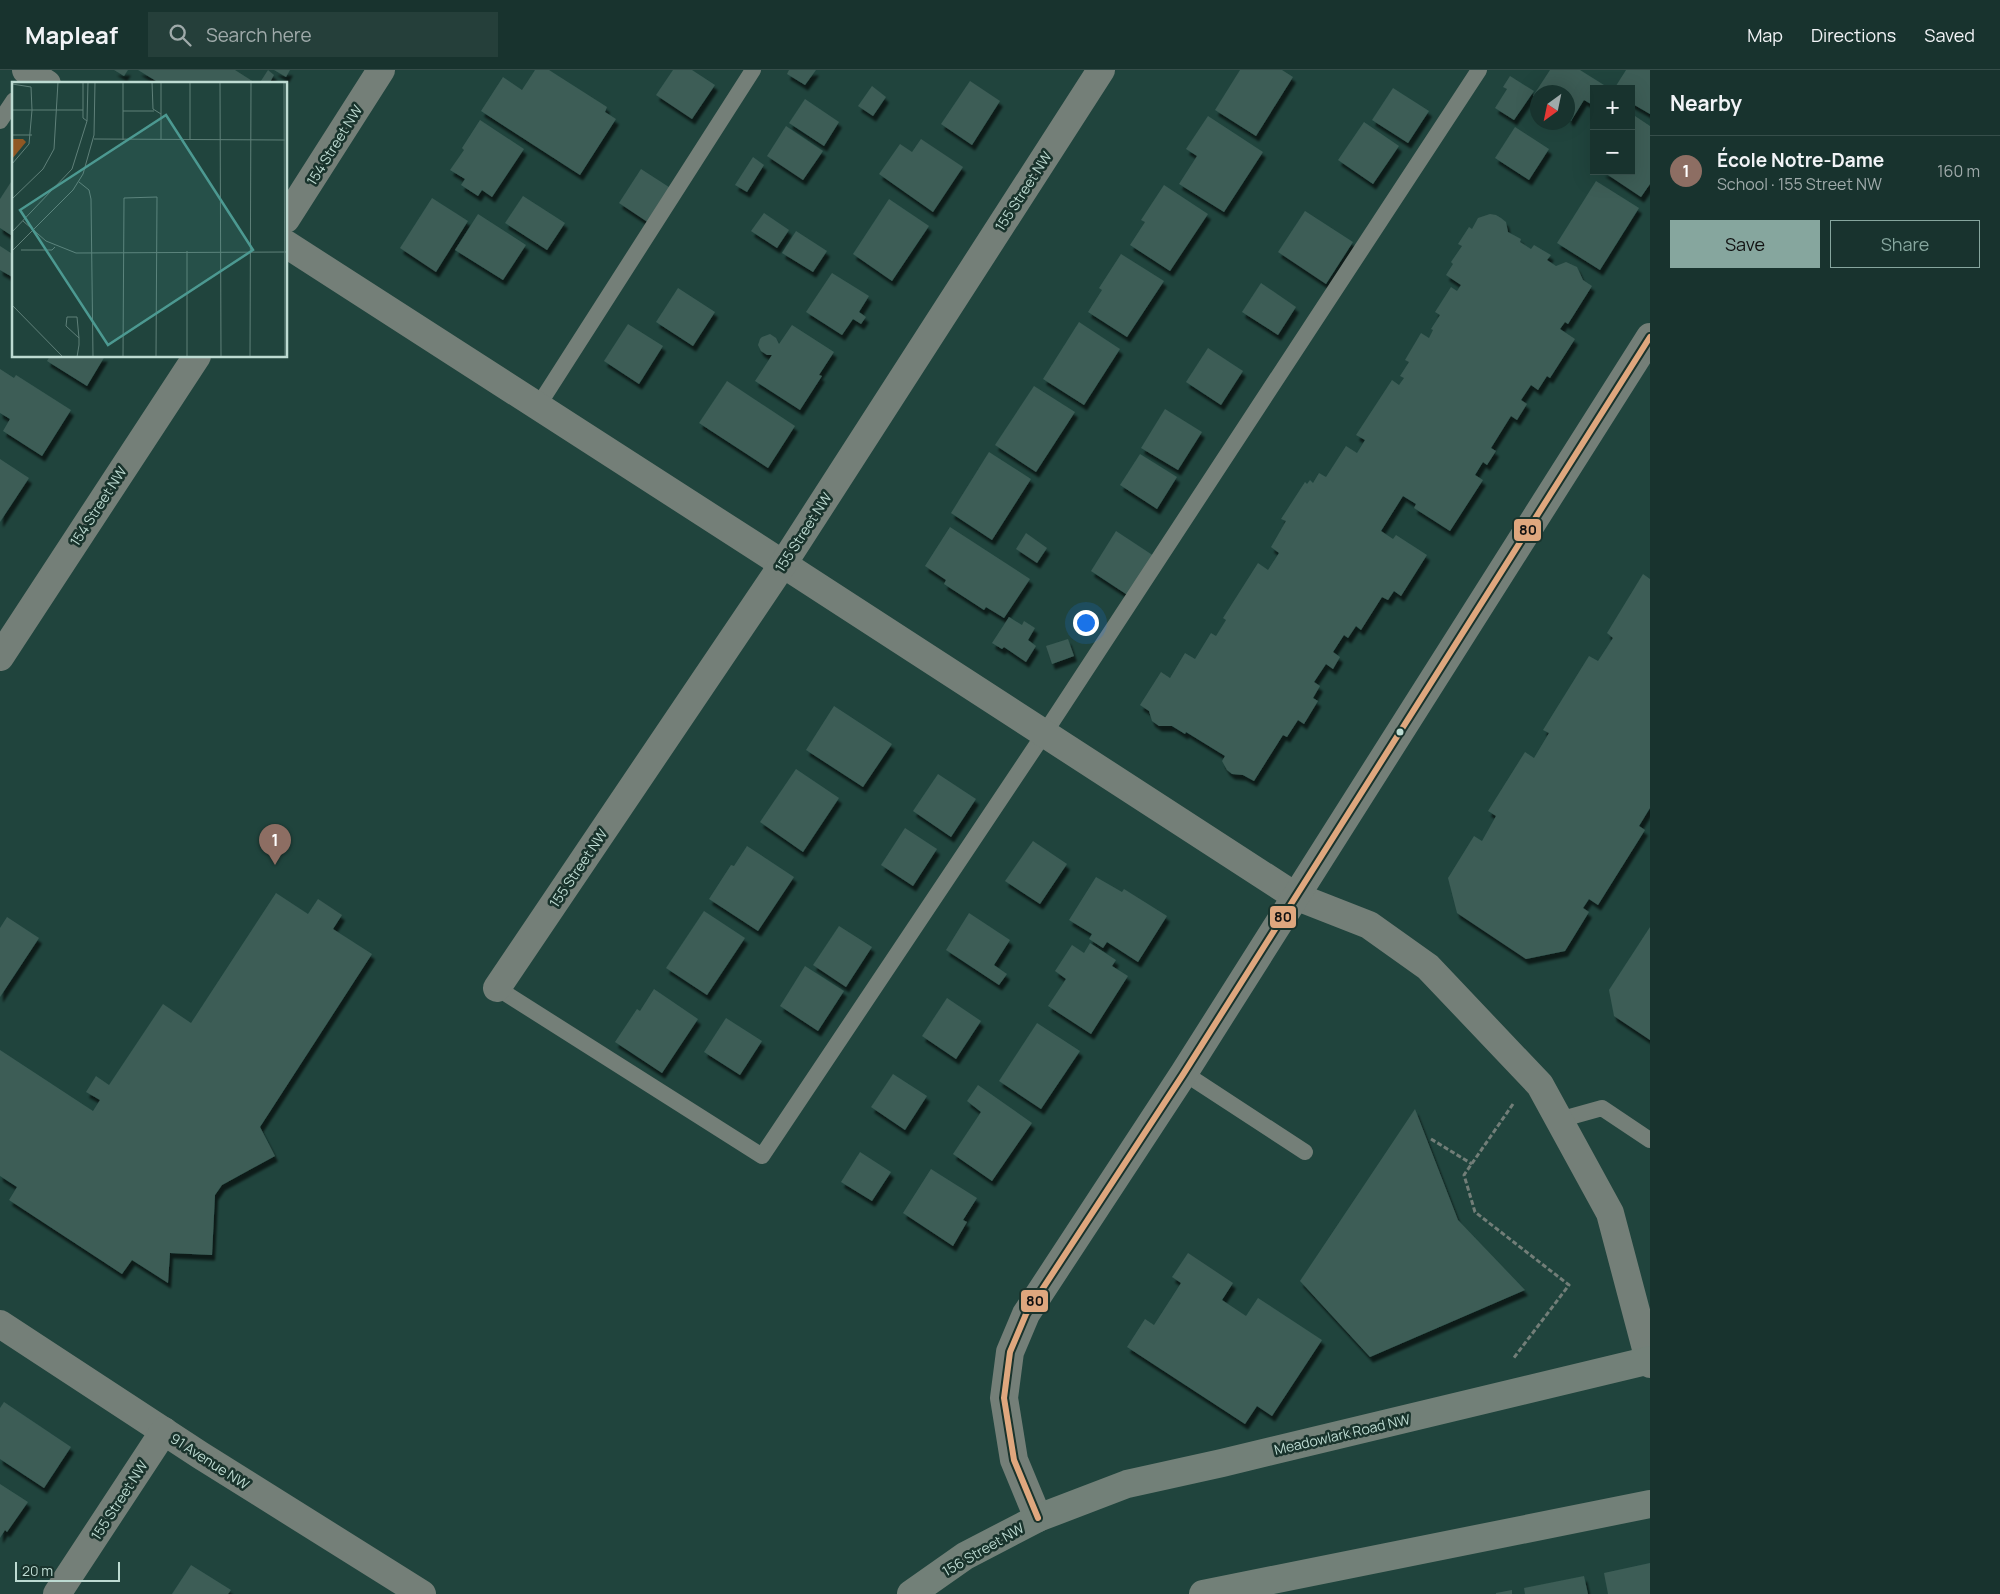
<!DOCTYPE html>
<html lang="en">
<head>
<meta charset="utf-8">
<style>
	body { margin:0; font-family:Manrope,sans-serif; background:#253f3a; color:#f1f3f6 }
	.controls { position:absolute; right:15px; top:15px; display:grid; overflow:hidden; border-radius:0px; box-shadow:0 5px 20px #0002 }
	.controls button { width:45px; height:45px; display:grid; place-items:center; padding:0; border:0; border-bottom:1px solid #364e4a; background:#18332e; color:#f1f3f6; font:25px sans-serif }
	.compass { position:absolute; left:1530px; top:15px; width:45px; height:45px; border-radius:50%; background:#18332e; box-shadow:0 5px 20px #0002; rotate:213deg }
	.scale { position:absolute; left:15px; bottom:12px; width:105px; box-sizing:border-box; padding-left:5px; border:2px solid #bddbd2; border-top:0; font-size:14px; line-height:18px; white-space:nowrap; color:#bddbd2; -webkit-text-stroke:4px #19332c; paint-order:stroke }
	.you { position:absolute; left:1085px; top:552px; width:18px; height:18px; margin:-12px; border:4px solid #fff; border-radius:50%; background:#1a73e8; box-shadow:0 0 0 8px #1a73e833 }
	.badge { display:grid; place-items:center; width:32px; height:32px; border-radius:50%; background:#86a69e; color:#fff; font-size:16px; font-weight:700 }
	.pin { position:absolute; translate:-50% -41px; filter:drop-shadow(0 1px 2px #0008) }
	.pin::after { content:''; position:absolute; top:26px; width:18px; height:15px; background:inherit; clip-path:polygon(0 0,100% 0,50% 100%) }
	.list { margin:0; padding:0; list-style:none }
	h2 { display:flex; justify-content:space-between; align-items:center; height:65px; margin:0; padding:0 20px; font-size:21px }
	h2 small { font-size:16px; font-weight:400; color:#9faaaa }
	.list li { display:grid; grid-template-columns:32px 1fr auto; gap:15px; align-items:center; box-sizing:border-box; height:70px; padding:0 20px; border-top:1px solid #364e4a }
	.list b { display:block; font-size:19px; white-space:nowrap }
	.list p { margin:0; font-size:16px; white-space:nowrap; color:#9faaaa }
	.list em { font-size:16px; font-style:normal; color:#9faaaa }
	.actions { display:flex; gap:10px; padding:15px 20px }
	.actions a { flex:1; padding:11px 0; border:1px solid #86a69e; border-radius:0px; text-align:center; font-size:18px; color:#86a69e }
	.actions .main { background:#86a69e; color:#111 }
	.icon { flex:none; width:28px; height:28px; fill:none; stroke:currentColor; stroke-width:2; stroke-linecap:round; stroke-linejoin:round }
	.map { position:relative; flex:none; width:1650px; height:1524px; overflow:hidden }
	header { display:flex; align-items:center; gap:30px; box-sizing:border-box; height:70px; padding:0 25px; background:#18332e; border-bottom:1px solid #364e4a }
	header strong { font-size:24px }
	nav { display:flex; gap:28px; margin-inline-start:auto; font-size:18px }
	.search { width:350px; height:45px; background:#253f3a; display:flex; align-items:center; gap:12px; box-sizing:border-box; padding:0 18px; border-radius:0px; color:#9faaaa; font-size:19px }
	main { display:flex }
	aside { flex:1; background:#18332e }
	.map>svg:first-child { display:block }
	.building { fill:#3c5d56; filter:url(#shadow) }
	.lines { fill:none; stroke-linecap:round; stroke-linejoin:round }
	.path { stroke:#727e78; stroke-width:3; stroke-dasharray:5 2.5; stroke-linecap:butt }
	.service { stroke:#747f78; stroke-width:16 }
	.minor { stroke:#747f78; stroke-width:28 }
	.tertiary { stroke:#747f78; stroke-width:28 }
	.secondary { stroke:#728078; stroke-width:28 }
	.bus-1-casing { stroke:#19332c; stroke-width:10 }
	.bus-1 { stroke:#dfa77e; stroke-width:6 }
	.bus-dot { fill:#bddbd2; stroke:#19332c; stroke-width:2 }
	.labels { text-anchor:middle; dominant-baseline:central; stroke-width:5; stroke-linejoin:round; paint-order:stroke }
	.street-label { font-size:14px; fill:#bddbd2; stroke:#19332c }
	.inset-road { fill:none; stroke:#5f8079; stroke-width:1 }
	.view { fill:#4c9991; fill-opacity:0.15; stroke:#4c9991; stroke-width:2.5 }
	.inset-edge { fill:none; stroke:#bddbd2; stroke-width:2.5 }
	.line-badge { stroke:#19332c; stroke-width:2 }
	.pale-badge-label { font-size:14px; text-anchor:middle; font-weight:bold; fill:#111 }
</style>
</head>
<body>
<header>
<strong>Mapleaf</strong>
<div class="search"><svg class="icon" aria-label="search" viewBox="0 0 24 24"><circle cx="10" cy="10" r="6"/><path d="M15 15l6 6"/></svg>Search here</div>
<nav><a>Map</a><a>Directions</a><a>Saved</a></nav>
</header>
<main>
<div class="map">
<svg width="1650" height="1524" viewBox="0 0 1650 1524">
	<defs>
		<filter id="shadow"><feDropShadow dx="3" dy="5.5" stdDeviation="1" flood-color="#0009"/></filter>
	</defs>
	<rect width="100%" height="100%" fill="#20443d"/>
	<g class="building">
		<path d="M 114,0 L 128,0 L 124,6 Z"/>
		<path d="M 138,0 L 235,0 L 257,14 L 161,14 Z"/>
		<path d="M 268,0 L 274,5 L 269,14 L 259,14 Z"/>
		<path d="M 274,0 L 290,0 L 286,7 Z"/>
		<path d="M 535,0 L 549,0 L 607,37 L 605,42 L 616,49 L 580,105 L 481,41 L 503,7 L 522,20 Z"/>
		<path d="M 673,0 L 692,0 L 715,15 L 692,49 L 656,25 Z"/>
		<path d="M 789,0 L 816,0 L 805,15 L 787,4 Z"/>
		<path d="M 1240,0 L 1282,0 L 1293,7 L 1256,66 L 1215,40 Z"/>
		<path d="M 1550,0 L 1580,0 L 1604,15 L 1601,19 L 1594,19 L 1594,30 L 1591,34 L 1584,30 L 1571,51 L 1568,48 L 1568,22 L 1538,22 L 1538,29 L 1533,26 Z"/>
		<path d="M 1626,0 L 1650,0 L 1650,44 L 1631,33 L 1631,19 L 1614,19 Z"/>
		<path d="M 1510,6 L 1534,21 L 1514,50 L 1495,38 L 1507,19 L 1503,17 Z"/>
		<path d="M 970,11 L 1000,31 L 972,75 L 941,54 Z"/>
		<path d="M 872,16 L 886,27 L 873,46 L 858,36 Z"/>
		<path d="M 1393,18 L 1429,41 L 1408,73 L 1372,50 Z"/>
		<path d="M 805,29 L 839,52 L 824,76 L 789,53 Z"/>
		<path d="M 1632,44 L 1650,56 L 1650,114 L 1641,127 L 1602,101 L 1631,101 Z"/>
		<path d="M 1208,46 L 1263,82 L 1224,142 L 1179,114 L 1197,86 L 1186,79 Z"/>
		<path d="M 480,50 L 524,79 L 492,127 L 482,120 L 478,126 L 461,115 L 465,109 L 450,100 L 464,80 L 462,78 Z"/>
		<path d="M 1364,52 L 1399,76 L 1373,114 L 1338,90 Z"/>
		<path d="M 786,56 L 823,81 L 803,110 L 767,86 Z"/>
		<path d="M 1515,57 L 1549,79 L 1529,110 L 1495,88 Z"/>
		<path d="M 921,69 L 963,97 L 933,142 L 879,104 L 900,74 L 912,82 Z"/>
		<path d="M 753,87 L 764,95 L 747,122 L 735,115 Z"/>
		<path d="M 641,99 L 672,119 L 649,153 L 619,133 Z"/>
		<path d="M 1596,111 L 1639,138 L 1600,200 L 1557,173 Z"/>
		<path d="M 11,112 L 14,114 L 14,167 L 0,158 L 0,129 Z"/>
		<path d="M 1164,115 L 1208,144 L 1170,201 L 1130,175 L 1145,152 L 1141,150 Z"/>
		<path d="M 523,126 L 565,153 L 547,180 L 505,153 Z"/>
		<path d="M 432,128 L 468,151 L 436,202 L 400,178 Z"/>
		<path d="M 889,129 L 929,156 L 892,211 L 853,184 Z"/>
		<path d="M 1305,141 L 1353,172 L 1326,214 L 1278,182 Z"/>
		<path d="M 764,143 L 789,160 L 777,178 L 751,161 Z"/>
		<path d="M 478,144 L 526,175 L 503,210 L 455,180 Z"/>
		<path d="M 1490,144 L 1496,145 L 1501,148 L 1506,152 L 1508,162 L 1521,169 L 1520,172 L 1531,179 L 1534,175 L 1551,185 L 1547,190 L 1556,196 L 1566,192 L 1577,197 L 1583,210 L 1592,216 L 1568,254 L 1565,252 L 1560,259 L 1575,269 L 1550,308 L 1547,306 L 1538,320 L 1531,315 L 1521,330 L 1527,334 L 1517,350 L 1511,346 L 1491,378 L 1496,381 L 1487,395 L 1483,392 L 1475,405 L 1483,410 L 1450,461 L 1414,438 L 1416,434 L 1403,426 L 1381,461 L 1393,469 L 1396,465 L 1427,485 L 1401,526 L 1394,521 L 1388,530 L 1382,527 L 1361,560 L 1356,556 L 1348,568 L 1344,565 L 1333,582 L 1340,587 L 1333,599 L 1326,594 L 1314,612 L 1320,616 L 1313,628 L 1318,631 L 1304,654 L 1298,650 L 1287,667 L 1283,665 L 1254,711 L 1243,705 L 1232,704 L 1227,700 L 1222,691 L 1225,686 L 1186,662 L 1185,664 L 1172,656 L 1159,656 L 1152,651 L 1149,641 L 1140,635 L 1161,602 L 1170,608 L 1185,583 L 1195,589 L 1211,563 L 1216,566 L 1226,550 L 1223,548 L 1258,493 L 1268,500 L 1279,483 L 1271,477 L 1286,451 L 1281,449 L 1305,412 L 1307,414 L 1310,410 L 1313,413 L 1319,403 L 1326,407 L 1346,376 L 1357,383 L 1365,370 L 1356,365 L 1392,310 L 1399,315 L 1404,308 L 1400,306 L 1409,292 L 1405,290 L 1421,263 L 1429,268 L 1433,260 L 1431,259 L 1440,245 L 1435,242 L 1451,217 L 1457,221 L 1461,215 L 1446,205 L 1453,194 L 1451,192 L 1462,176 L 1458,174 L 1469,157 L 1472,159 L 1478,148 Z"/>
		<path d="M 796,161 L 827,181 L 813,202 L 782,183 Z"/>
		<path d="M 0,176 L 14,185 L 14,208 L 0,200 Z"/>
		<path d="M 1121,184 L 1164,211 L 1127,267 L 1088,242 L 1102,220 L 1099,218 Z"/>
		<path d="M 832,203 L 869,226 L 859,242 L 866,247 L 861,254 L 853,249 L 842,265 L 806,242 Z"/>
		<path d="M 1261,213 L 1296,237 L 1278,265 L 1242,242 Z"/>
		<path d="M 678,218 L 715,242 L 693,276 L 656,252 Z"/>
		<path d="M 1079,252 L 1120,279 L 1084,335 L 1043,309 Z"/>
		<path d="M 628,254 L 663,276 L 639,314 L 604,291 Z"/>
		<path d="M 792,255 L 834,282 L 819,305 L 822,306 L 800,340 L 755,311 L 772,285 L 767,285 L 761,281 L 758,275 L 760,269 L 762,267 L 770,264 L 776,268 L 779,274 Z"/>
		<path d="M 1208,278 L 1243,301 L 1221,335 L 1186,312 Z"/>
		<path d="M 50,286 L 105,286 L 87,316 L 47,291 Z"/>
		<path d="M 0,299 L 14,308 L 16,305 L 71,340 L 42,386 L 3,361 L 10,349 L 0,343 Z"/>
		<path d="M 727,311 L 795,356 L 768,398 L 699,353 Z"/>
		<path d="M 1034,316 L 1075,342 L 1036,402 L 995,375 Z"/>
		<path d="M 1165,339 L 1202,362 L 1178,400 L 1141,378 Z"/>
		<path d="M 989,382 L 1031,409 L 992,470 L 951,443 Z"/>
		<path d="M 1140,384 L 1177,407 L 1157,439 L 1120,415 Z"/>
		<path d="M 0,389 L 29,408 L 0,452 Z"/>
		<path d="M 950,457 L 1030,509 L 1004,548 L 986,537 L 984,540 L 944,514 L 946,510 L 925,496 Z"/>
		<path d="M 1116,461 L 1157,488 L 1132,528 L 1091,501 Z"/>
		<path d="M 1026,463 L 1047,478 L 1037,493 L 1016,479 Z"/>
		<path d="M 1643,504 L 1650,509 L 1650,738 L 1639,756 L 1645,760 L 1598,835 L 1589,829 L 1583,838 L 1589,842 L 1565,881 L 1526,889 L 1457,843 L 1448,808 L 1474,766 L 1482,771 L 1496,746 L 1488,741 L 1525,682 L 1534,688 L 1549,663 L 1543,660 L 1589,586 L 1598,591 L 1613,568 L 1607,563 Z"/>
		<path d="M 1009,547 L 1022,555 L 1024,551 L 1035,558 L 1028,570 L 1036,576 L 1026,592 L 1004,577 L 1002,579 L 992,573 Z"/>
		<path d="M 1068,569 L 1074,586 L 1052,594 L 1046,576 Z"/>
		<path d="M 834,636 L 892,674 L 863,717 L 806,680 Z"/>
		<path d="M 796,699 L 839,728 L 803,782 L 760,752 Z"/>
		<path d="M 938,704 L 976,729 L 951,767 L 913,741 Z"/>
		<path d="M 905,758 L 937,779 L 913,816 L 881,795 Z"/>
		<path d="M 1033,771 L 1067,794 L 1040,834 L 1005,811 Z"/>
		<path d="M 747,776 L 794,807 L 758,861 L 709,829 L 731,795 L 734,796 Z"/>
		<path d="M 1096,807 L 1122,822 L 1124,819 L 1167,846 L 1138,892 L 1107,872 L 1103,878 L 1089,869 L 1092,864 L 1069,850 Z"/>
		<path d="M 276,823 L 308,844 L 318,829 L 342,845 L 333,859 L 372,884 L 260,1057 L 275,1086 L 222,1115 L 215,1125 L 212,1185 L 170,1183 L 168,1213 L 132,1190 L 122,1204 L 9,1130 L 17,1117 L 0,1106 L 0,980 L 93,1041 L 100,1030 L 86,1022 L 96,1006 L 109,1015 L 163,934 L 191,953 Z"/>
		<path d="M 704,841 L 745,868 L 707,925 L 666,898 Z"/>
		<path d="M 969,843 L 1010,870 L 994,895 L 1007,904 L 999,915 L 946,880 Z"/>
		<path d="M 7,847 L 39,868 L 0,927 L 0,858 Z"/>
		<path d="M 839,856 L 872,877 L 846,917 L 813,895 Z"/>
		<path d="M 1650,857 L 1650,970 L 1614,946 L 1609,920 Z"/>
		<path d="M 1090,873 L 1116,890 L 1112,896 L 1128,906 L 1091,964 L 1048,936 L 1066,909 L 1055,901 L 1072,875 L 1084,883 Z"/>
		<path d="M 805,896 L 844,921 L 818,961 L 780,936 Z"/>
		<path d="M 654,919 L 698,949 L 662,1003 L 615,972 L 637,939 L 640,941 Z"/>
		<path d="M 947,928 L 981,951 L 956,989 L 922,966 Z"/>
		<path d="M 726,948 L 762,971 L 740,1005 L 704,982 Z"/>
		<path d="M 1037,953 L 1080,981 L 1041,1039 L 999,1011 Z"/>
		<path d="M 893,1004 L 927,1026 L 905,1060 L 871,1037 Z"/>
		<path d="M 978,1015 L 1032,1053 L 992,1111 L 953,1084 L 981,1042 L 967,1031 Z"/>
		<path d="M 1415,1039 L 1458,1150 L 1525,1220 L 1370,1287 L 1300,1211 Z"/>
		<path d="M 860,1082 L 891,1102 L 872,1131 L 841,1112 Z"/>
		<path d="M 931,1099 L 977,1128 L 963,1150 L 967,1152 L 953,1176 L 903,1143 Z"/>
		<path d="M 1188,1183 L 1233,1213 L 1222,1230 L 1246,1246 L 1258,1228 L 1322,1270 L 1272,1346 L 1257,1336 L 1245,1354 L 1127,1277 L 1145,1249 L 1154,1255 L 1181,1213 L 1172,1207 Z"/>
		<path d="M 4,1332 L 71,1377 L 44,1418 L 0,1389 L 0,1338 Z"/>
		<path d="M 0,1414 L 28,1432 L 7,1462 L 5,1460 L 0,1468 Z"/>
		<path d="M 1650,1493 L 1650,1524 L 1608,1524 L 1604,1503 Z"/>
		<path d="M 191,1495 L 231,1520 L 228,1524 L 172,1524 Z"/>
		<path d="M 1584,1506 L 1588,1524 L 1525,1524 L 1524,1518 Z"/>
		<path d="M 1512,1520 L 1512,1524 L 1496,1524 L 1496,1523 Z"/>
	</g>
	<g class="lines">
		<g class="path">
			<path d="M 1513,1034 L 1464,1105 L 1475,1142 L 1569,1215 L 1513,1289"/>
			<path d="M 1431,1069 L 1472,1094"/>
		</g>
		<g class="service">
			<path d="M 0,51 L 14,30"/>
			<path d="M 538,336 L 753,0"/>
			<path d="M 497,918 L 762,1086 L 1044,664 L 1479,0"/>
			<path d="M 1184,1003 L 1305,1082"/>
			<path d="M 1559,1050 L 1602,1038 L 1650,1070"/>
		</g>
		<g class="minor">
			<path d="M 26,0 L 47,14"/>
			<path d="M 286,149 L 381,0"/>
			<path d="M 286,174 L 783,494 L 1295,826 L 1369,855 L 1428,897 L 1540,1015 L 1610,1143 L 1650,1294"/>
			<path d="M 0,587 L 197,286"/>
			<path d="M 497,918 L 783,494 L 1101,0"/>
			<path d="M 0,1254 L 200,1385 L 422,1524"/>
			<path d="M 57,1524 L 164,1361"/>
		</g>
		<path class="tertiary" d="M 1038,1448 L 1014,1390 L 1004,1328 L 1010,1282 L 1026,1244 L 1184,1003 L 1650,267"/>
		<g class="secondary">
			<path d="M 911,1524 L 965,1486 L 1038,1448 L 1127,1414 L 1222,1393 L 1650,1290"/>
			<path d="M 1203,1524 L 1650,1434"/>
		</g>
		<defs>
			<path id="bus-1" d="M 1038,1448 L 1014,1390 L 1004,1328 L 1010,1282 L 1026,1244 L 1184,1003 L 1650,267"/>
		</defs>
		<use href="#bus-1" class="bus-1-casing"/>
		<use href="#bus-1" class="bus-1"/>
	</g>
	<circle class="bus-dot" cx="1400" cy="662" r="4.5"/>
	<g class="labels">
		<g class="street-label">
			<text transform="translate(334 75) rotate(-58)">154 Street NW</text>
			<text transform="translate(1023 121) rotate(-57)">155 Street NW</text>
			<text transform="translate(98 436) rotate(-57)">154 Street NW</text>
			<text transform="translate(803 462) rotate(-57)">155 Street NW</text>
			<text transform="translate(578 798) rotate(-56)">155 Street NW</text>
			<text transform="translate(1342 1364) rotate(-13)">Meadowlark Road NW</text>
			<text transform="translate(210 1391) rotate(33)">91 Avenue NW</text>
			<text transform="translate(119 1430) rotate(-57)">155 Street NW</text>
			<text transform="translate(983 1479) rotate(-30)">156 Street NW</text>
		</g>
	</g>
	<g transform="translate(12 12)">
		<rect width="275" height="275" fill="#20443d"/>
		<path d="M 0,57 L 11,57 L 14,60 L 0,77 Z" fill="#905824"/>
		<path class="inset-road" d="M 71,0 L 71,36 L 75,39M 111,0 L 111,58M 140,0 L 141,27 L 149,32M 178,0 L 178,57M 208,0 L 209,275M 272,0 L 273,275M 0,2 L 19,5 L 20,28 L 17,62 L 0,82M 0,28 L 71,28M 111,29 L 142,29M 0,53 L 20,53M 82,57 L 273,58M 149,57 L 149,0M 67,100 L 77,108 L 79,117 L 81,275M 0,117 L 31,87 L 42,67 L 46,0M 11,139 L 34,159 L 64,171 L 274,170M 0,150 L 60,87 L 75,39 L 76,0M 9,168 L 40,168 L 43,165M 0,169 L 61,108 L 71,92 L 82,53 L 83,0M 175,169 L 175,275M 0,223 L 51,275M 65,275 L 67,263 L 67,256 L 65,235 L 55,235 L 54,244 L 67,256M 111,275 L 112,116 L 145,115 L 144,275M 238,275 L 239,0"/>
		<path class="view" d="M 154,33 L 241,168 L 96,263 L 8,128 Z"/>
		<rect width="275" height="275" class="inset-edge"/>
	</g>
	<g class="line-badge">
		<rect x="1513" y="448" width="29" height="24" rx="5" fill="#dfa77e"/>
		<rect x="1269" y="835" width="28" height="24" rx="5" fill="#dfa77e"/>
		<rect x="1020" y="1219" width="29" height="24" rx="5" fill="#dfa77e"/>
	</g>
	<g class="pale-badge-label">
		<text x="1528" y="465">80</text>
		<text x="1283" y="852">80</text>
		<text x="1035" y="1236">80</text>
	</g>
</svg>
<div class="controls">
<button>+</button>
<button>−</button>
</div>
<svg class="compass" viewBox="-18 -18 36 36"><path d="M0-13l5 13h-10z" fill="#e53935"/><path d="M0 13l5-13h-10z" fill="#9faaaa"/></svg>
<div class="scale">20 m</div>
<div class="you"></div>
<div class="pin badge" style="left:275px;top:795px;background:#8d6e63">1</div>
</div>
<aside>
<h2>Nearby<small></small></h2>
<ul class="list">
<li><span class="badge" style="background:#8d6e63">1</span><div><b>École Notre-Dame</b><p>School · 155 Street NW</p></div><em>160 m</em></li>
</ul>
<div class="actions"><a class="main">Save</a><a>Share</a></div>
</aside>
</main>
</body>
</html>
